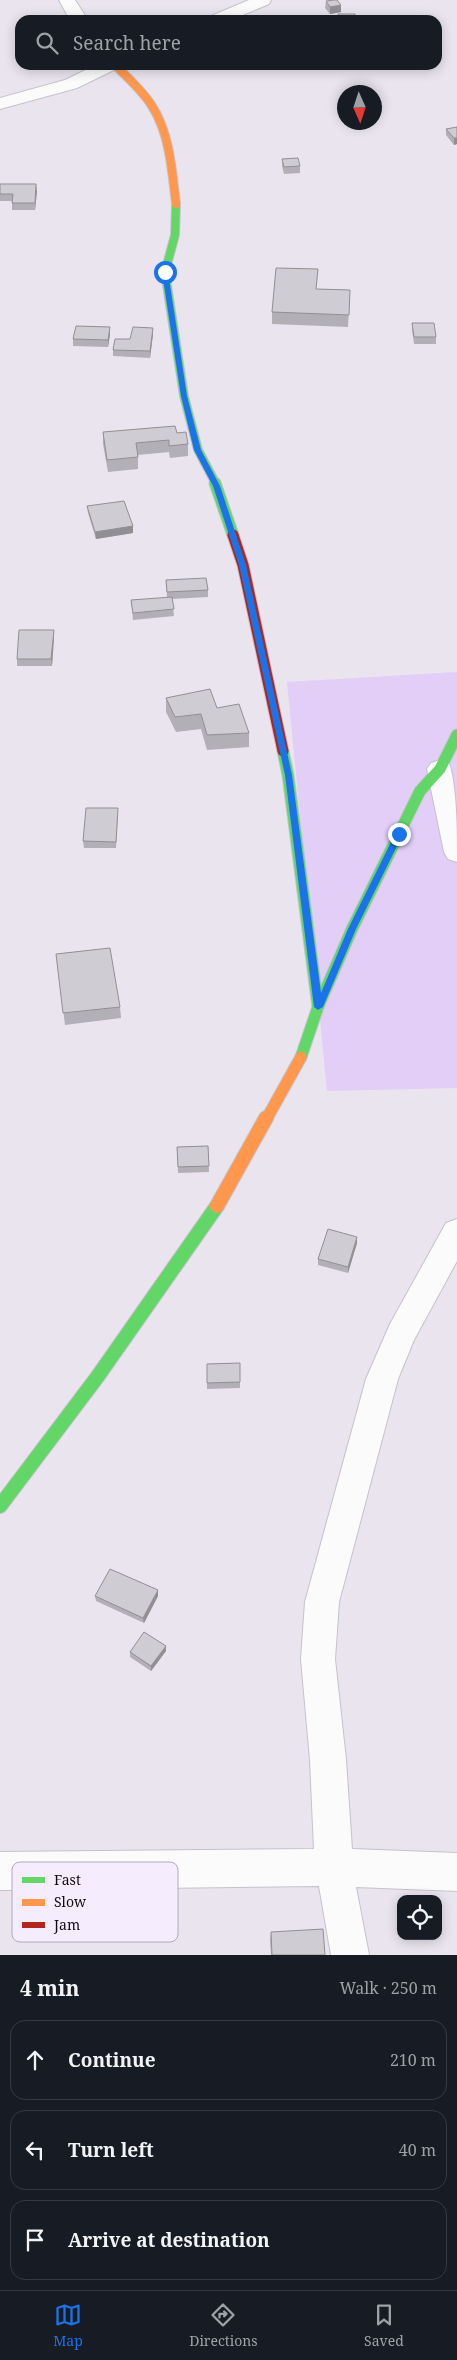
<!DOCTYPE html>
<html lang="en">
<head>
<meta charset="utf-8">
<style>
	body { margin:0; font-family:"Noto Serif",serif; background:#20242c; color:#f1f3f6 }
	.controls { position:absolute; right:15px; bottom:15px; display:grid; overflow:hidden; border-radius:10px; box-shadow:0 2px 12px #0003 }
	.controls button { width:45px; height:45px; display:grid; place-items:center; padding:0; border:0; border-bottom:1px solid #363941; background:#171b24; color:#f1f3f6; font:25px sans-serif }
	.compass { position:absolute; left:337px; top:85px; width:45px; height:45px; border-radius:50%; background:#171b24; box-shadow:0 2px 12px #0003; rotate:177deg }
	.stop { position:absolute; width:15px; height:15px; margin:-11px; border:4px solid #1a73e8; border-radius:50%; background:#fff }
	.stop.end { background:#1a73e8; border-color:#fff; box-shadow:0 1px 5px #0008 }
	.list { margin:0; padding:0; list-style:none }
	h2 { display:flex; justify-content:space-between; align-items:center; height:65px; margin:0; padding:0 20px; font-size:21px }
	h2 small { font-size:16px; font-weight:400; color:#9ea1a6 }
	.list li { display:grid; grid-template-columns:32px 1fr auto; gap:15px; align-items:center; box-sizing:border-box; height:80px; margin:0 10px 10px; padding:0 10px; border:1px solid #363941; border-radius:15px }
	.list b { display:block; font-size:19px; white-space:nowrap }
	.list em { font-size:16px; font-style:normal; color:#9ea1a6 }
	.icon { flex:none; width:28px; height:28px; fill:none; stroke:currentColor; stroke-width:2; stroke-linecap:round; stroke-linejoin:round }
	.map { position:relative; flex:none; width:457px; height:1955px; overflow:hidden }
	.search { position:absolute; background:#171b24; box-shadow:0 2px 12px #0003; left:15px; right:15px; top:15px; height:55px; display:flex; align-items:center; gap:12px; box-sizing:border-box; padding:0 18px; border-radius:15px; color:#9ea1a6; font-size:19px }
	.sheet { height:335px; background:#171b24 }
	nav { display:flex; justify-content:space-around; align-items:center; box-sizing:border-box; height:70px; border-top:1px solid #363941; background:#171b24; font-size:14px; color:#9ea1a6 }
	nav a { display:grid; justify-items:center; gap:2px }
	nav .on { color:#1a73e8 }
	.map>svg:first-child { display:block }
	.green { fill:#e2cef7 }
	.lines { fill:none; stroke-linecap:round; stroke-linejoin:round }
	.street-casing { stroke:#c6c2ca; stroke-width:2 }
	.fast-far2-casing { stroke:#c6c2ca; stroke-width:10 }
	.fast-far1-casing { stroke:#c6c2ca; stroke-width:13 }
	.fast-casing { stroke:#c6c2ca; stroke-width:16 }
	.slow-far2-casing { stroke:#c6c2ca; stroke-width:10 }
	.slow-far1-casing { stroke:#c6c2ca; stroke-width:13 }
	.slow-casing { stroke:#c6c2ca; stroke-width:16 }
	.jam-casing { stroke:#c6c2ca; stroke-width:13 }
	.street { fill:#fcfbfc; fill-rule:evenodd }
	.fast-far2 { stroke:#63d668; stroke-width:8 }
	.fast-far1 { stroke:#63d668; stroke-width:11 }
	.fast { stroke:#63d668; stroke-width:14 }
	.slow-far2 { stroke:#ff974d; stroke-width:8 }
	.slow-far1 { stroke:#ff974d; stroke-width:11 }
	.slow { stroke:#ff974d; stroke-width:14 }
	.jam { stroke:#b3261e; stroke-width:11 }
	.wall { fill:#b3afb6 }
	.shaded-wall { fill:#928f94 }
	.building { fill:#d0ccd4; stroke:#928f94 }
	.route { fill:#1a73e8 }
	.key { fill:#f5edfd; stroke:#b0aab6; stroke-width:1 }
	.key-label { font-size:14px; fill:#0f0c12 }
</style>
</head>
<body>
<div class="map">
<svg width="457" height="1955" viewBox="0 0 457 1955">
	<rect width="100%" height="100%" fill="#e9e4ee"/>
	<path class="green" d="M 457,672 L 457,1088 L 327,1091 L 287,682 Z"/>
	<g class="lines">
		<defs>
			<g id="street">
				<path d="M 59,0 L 75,0 L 88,20 L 70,20 Z"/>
				<path d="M 249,0 L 271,0 L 269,4 L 231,20 L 208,20 L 211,16 Z"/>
				<path d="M 96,65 L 119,65 L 116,69 L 77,88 L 0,109 L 0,98 L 65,80 Z"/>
				<path d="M 440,760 L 449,763 C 457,787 457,833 457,862 L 448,859 L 444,852 L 427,769 L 431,763 Z"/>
				<path d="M 457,1219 L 457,1261 L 414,1340 L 398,1379 L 339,1602 L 335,1659 L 346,1760 L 352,1849 L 457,1853 L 457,1891 L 356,1887 L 369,1955 L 331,1955 L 319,1886 L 0,1890 L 0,1852 L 314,1849 L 310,1760 L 301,1659 L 305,1602 L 366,1379 L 390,1324 L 446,1223 Z"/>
			</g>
			<path id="fast-far2" d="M 176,204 L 175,235 L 165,272 L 184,396 L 198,450 L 216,484"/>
			<g id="fast-far1">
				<path d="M 215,483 L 233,535"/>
				<path d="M 283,751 L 288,775 L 318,1007"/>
				<path d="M 301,1057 L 318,1007 L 352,929 L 420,791 L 440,769 L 457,735"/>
			</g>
			<path id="fast" d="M 0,1506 L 98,1376 L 217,1206"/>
			<path id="slow-far2" d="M 115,65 C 128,78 142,90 152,106 C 170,134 172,171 176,204"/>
			<path id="slow-far1" d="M 266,1120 L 301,1057"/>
			<path id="slow" d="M 217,1206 L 266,1118"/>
			<path id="jam" d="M 233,535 L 243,565 L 283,751"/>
		</defs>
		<use href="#street" class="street-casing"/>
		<use href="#fast-far2" class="fast-far2-casing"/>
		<use href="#fast-far1" class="fast-far1-casing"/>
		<use href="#fast" class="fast-casing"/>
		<use href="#slow-far2" class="slow-far2-casing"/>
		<use href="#slow-far1" class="slow-far1-casing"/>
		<use href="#slow" class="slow-casing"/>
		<use href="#jam" class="jam-casing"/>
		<use href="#street" class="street"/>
		<use href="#fast-far2" class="fast-far2"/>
		<use href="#fast-far1" class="fast-far1"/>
		<use href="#fast" class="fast"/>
		<use href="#slow-far2" class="slow-far2"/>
		<use href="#slow-far1" class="slow-far1"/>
		<use href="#slow" class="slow"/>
		<use href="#jam" class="jam"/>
	</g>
	<g class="wall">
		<path d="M 326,1 L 341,5 L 341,12 L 330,14 L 325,8 Z"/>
		<path d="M 348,65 L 373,65 L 373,67 L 349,67 Z"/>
		<path d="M 457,127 L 457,144 L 454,145 L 446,135 L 446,129 Z"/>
		<path d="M 282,159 L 300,166 L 300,173 L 284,174 L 282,166 Z"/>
		<path d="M 0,184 L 37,191 L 35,210 L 12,210 L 12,201 L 0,201 Z"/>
		<path d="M 316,289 L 350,290 L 348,327 L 272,324 L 272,312 Z"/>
		<path d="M 412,323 L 436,337 L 436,344 L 414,344 L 412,330 Z"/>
		<path d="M 110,327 L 110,334 L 108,347 L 73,346 L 73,339 Z"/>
		<path d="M 153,334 L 150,358 L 113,356 L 113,350 L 130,339 Z"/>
		<path d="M 103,432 L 177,433 L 188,444 L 188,456 L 170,458 L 169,452 L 138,455 L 138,469 L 108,472 L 103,444 Z"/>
		<path d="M 87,506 L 133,526 L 133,533 L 96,539 L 88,513 Z"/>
		<path d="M 166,580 L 208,590 L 208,597 L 172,599 L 174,616 L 133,620 L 131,600 L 167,598 Z"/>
		<path d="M 54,630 L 54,637 L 52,666 L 17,666 L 17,659 Z"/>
		<path d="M 166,698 L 217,708 L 249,733 L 249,747 L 207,750 L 201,729 L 176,732 L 166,712 Z"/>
		<path d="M 118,815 L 116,848 L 84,848 L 83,841 Z"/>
		<path d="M 56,954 L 120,1007 L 121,1018 L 65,1025 Z"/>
		<path d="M 208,1146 L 209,1172 L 178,1173 L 177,1147 Z"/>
		<path d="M 357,1243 L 348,1273 L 318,1265 L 318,1259 Z"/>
		<path d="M 240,1363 L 240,1388 L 207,1389 L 207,1364 Z"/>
		<path d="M 95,1596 L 158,1596 L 144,1623 L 96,1601 Z"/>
		<path d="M 166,1646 L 166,1651 L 151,1671 L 130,1657 L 130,1652 Z"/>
		<path d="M 271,1932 L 325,1955 L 271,1955 L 270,1940 Z"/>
	</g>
	<g class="shaded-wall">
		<path d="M 341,5 L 341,12 L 330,14 L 330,7 Z"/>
		<path d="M 454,138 L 457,138 L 457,144 L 454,145 Z"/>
		<path d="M 36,184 L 37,191 L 35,210 L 35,203 Z"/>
		<path d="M 110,327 L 110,334 L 108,347 L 108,340 Z"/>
		<path d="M 153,328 L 153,334 L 150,358 L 150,351 Z"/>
		<path d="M 133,526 L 133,533 L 96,539 L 95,532 Z"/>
		<path d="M 54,630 L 54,637 L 52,666 L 51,659 Z"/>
		<path d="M 357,1237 L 357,1243 L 348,1273 L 348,1267 Z"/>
		<path d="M 158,1590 L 158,1596 L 144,1623 L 143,1618 Z"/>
		<path d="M 166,1646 L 166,1651 L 151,1671 L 151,1666 Z"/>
	</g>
	<g class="building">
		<path d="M 334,0 L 337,0 L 341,5 L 330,7 L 326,1 Z"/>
		<path d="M 338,14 L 355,14 L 356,20 L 339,20 Z"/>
		<path d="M 457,127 L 457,138 L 454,138 L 446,129 Z"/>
		<path d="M 298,158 L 300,166 L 284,167 L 282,159 Z"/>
		<path d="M 0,184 L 36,184 L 35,203 L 12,203 L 13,194 L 0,194 Z"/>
		<path d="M 276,268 L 318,269 L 316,289 L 350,290 L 349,315 L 272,312 Z"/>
		<path d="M 412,323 L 434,323 L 436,337 L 414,337 Z"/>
		<path d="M 76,326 L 110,327 L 108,340 L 73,339 Z"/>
		<path d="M 133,327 L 153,328 L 150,351 L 113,350 L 115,339 L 130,339 Z"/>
		<path d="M 175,426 L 177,433 L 186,432 L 188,444 L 169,446 L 169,440 L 136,443 L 138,457 L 107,460 L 103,432 Z"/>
		<path d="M 124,501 L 133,526 L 95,532 L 87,506 Z"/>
		<path d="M 206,578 L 208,590 L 167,592 L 166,580 Z"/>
		<path d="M 172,597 L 174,609 L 133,613 L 131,600 Z"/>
		<path d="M 19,630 L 54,630 L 51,659 L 17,659 Z"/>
		<path d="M 210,689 L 217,708 L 239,704 L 249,733 L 207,735 L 201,714 L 175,717 L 166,698 Z"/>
		<path d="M 86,808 L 118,808 L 116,842 L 83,841 Z"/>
		<path d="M 110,948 L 120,1007 L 63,1013 L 56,954 Z"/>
		<path d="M 208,1146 L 209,1166 L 178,1167 L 177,1147 Z"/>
		<path d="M 328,1229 L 357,1237 L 348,1267 L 318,1259 Z"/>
		<path d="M 240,1363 L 240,1382 L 207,1383 L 207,1364 Z"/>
		<path d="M 110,1569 L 158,1590 L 143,1618 L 95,1596 Z"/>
		<path d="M 144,1632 L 166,1646 L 151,1666 L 130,1652 Z"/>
		<path d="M 323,1929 L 325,1955 L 272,1955 L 271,1932 Z"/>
	</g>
	<path class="route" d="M 165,271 L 168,272 L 187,396 L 201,450 L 220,486 L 246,565 L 292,775 L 321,993 L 348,929 L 395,834 L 399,831 L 403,834 L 356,929 L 323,1007 L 318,1010 L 314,1007 L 285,775 L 239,565 L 213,486 L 194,450 L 181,396 L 162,272 Z"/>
	<rect x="12" y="1862" width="166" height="80" rx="8" class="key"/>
	<rect x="22" y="1877" width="23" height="6" fill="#63d668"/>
	<rect x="22" y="1899" width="23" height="7" fill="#ff974d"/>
	<rect x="22" y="1922" width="23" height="6" fill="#b3261e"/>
	<g class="key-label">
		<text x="54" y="1885">Fast</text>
		<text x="54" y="1907">Slow</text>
		<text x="54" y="1930">Jam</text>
	</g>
</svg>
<div class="controls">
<button><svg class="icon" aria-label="locate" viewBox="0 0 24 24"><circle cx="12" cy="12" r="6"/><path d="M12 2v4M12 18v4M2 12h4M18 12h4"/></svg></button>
</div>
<svg class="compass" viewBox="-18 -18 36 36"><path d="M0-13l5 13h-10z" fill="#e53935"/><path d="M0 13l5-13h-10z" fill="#9ea1a6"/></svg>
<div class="stop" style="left:165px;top:272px"></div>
<div class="stop end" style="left:399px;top:834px"></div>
<div class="search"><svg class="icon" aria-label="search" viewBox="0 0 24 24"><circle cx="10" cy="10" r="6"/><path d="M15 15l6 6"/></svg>Search here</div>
</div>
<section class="sheet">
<h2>4 min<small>Walk · 250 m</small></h2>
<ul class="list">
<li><svg class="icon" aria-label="ahead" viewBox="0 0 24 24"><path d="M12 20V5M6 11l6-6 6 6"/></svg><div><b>Continue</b></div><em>210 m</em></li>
<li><svg class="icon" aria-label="left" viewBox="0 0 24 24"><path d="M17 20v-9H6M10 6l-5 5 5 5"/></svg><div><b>Turn left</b></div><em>40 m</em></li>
<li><svg class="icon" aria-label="arrive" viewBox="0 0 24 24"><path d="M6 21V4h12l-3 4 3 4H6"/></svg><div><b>Arrive at destination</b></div></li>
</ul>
</section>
<nav>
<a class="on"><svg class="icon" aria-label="map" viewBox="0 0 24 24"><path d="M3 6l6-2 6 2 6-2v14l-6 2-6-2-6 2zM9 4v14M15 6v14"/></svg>Map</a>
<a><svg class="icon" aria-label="directions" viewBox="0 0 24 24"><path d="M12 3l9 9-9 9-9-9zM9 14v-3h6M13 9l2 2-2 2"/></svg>Directions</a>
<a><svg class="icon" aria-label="saved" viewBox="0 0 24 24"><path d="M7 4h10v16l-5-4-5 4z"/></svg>Saved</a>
</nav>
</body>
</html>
